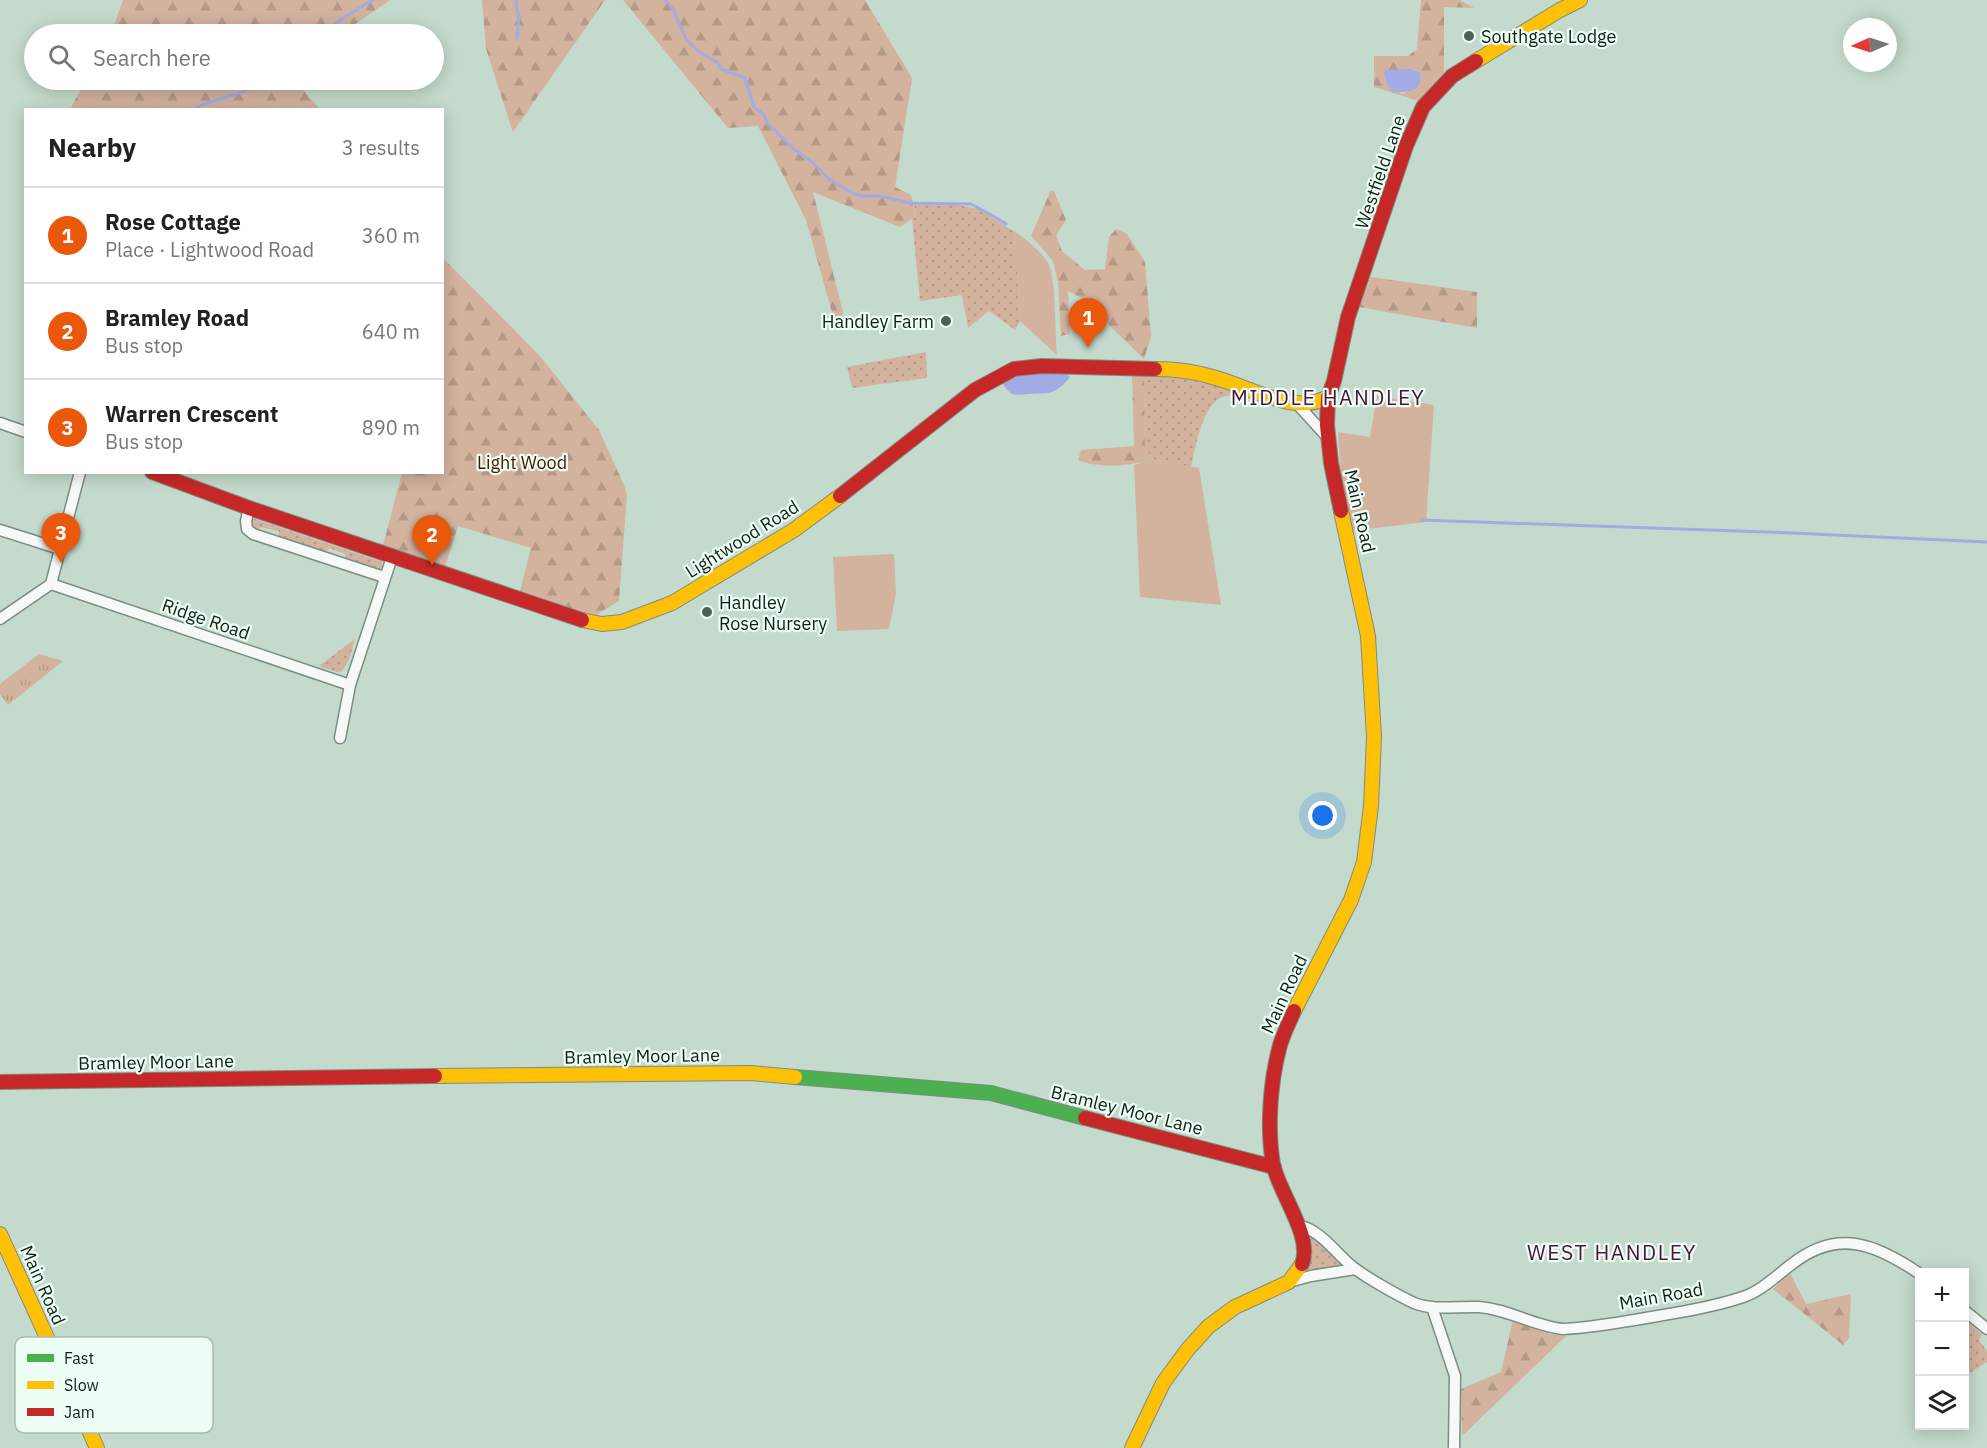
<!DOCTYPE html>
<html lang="en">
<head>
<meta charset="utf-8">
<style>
	body { margin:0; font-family:"IBM Plex Sans",sans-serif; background:#f6f6f6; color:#222 }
	.controls { position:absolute; right:18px; bottom:18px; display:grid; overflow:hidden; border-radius:0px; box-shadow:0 3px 15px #0003 }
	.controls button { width:54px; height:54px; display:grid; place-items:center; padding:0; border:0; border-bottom:2px solid #e0e0e0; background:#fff; color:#222; font:30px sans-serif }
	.compass { position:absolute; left:1843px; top:18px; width:54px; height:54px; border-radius:50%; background:#fff; box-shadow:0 3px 15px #0003; rotate:267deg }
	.you { position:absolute; left:1323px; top:816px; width:21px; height:21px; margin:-15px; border:4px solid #fff; border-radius:50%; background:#1a73e8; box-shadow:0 0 0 9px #1a73e833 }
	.badge { display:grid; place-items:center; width:39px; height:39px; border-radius:50%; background:#ea580c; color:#fff; font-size:20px; font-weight:700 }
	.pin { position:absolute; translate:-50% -50px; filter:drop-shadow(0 2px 3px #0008) }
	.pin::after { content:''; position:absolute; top:32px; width:21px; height:18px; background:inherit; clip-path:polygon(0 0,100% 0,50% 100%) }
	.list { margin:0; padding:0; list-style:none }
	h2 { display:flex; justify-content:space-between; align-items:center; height:78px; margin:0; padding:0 24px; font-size:26px }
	h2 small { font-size:20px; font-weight:400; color:#767676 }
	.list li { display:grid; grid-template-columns:39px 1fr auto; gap:18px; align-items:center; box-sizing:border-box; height:96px; padding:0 24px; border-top:2px solid #e0e0e0 }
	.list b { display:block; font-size:22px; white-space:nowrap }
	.list p { margin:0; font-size:20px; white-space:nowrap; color:#767676 }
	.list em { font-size:20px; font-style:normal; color:#767676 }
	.icon { flex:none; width:33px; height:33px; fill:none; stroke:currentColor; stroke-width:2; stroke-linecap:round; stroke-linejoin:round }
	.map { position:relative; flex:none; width:1987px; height:1448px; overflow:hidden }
	.search { position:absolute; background:#fff; box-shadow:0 3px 15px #0003; left:24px; top:24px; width:420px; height:66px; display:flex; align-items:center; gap:15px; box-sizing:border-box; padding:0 21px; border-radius:33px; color:#767676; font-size:22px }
	.panel { position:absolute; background:#fff; box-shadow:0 3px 15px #0003; left:24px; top:108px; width:420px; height:366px; border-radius:0px }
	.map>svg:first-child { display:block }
	.grass { fill:url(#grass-dots) }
	.forest { fill:url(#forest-firs); fill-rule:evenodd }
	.park { fill:url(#park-tufts) }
	.garden { fill:#d3b29e }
	.water { fill:#a2abe3 }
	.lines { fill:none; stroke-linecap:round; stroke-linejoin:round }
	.stream { stroke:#a2abe3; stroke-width:3 }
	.street-casing { stroke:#7c8d83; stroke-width:13 }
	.fast-casing { stroke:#7c8d83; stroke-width:16 }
	.slow-casing { stroke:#7c8d83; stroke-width:16 }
	.jam-casing { stroke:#7c8d83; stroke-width:16 }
	.street { stroke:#f6f9f8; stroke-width:10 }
	.fast { stroke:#4caf50; stroke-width:14 }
	.slow { stroke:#ffc107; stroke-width:14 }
	.jam { stroke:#c62828; stroke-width:14 }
	.poi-dot { fill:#4e6056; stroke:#edfef4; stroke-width:2 }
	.labels { text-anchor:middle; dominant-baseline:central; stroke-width:4.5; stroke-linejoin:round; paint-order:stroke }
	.poi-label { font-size:18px; fill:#0f1f16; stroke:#edfef4; text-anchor:start }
	.street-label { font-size:18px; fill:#0f1f16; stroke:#edfef4 }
	.park-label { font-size:18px; fill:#4c1300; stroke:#edfef4 }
	.quarter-label { font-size:21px; letter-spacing:1.5px; fill:#4d143d; stroke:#edfef4 }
	.key { fill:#edfef4; stroke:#aabbb1; stroke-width:1.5 }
	.key-label { font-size:16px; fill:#0f1f16 }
</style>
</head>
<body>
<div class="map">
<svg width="1987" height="1448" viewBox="0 0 1987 1448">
	<defs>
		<pattern id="grass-dots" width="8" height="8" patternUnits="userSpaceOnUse" patternTransform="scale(1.5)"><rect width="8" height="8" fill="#d3b29e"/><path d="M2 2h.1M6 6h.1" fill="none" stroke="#b49987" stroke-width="1.8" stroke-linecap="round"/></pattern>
		<pattern id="forest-firs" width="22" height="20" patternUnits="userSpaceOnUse" patternTransform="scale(1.5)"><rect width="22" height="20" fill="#d3b29e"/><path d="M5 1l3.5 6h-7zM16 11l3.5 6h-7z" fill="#b49987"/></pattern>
		<pattern id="park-tufts" width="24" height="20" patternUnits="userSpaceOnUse" patternTransform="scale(1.5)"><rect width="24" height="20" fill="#d3b29e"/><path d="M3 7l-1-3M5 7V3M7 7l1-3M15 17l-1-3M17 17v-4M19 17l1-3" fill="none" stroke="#b49987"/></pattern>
	</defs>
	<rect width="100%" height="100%" fill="#c4dacd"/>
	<g class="grass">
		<path d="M 947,203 L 979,209 L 1015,232 L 1020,321 L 1015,330 L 989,311 L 968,328 L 962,295 L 920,301 L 912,219 L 916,216 L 914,204 Z"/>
		<path d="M 926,352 L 927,378 L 852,388 L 847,367 Z"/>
		<path d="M 1144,376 L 1187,379 L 1234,390 L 1234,395 C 1230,396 1223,396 1220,398 C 1201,409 1196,447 1191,467 L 1153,459 L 1145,448 Z"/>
		<path d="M 249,517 L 382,562 L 382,567 L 379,571 L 346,562 L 345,554 L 329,548 L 324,554 L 279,539 L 279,531 L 261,527 L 256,531 L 250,527 Z"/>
		<path d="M 355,639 L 349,660 L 342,671 L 337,672 L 319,666 Z"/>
		<path d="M 1312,1238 L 1342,1263 L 1341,1267 L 1310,1270 L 1308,1267 L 1310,1240 Z"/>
		<path d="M 1965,1319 L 1982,1335 L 1979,1340 L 1987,1351 L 1987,1362 L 1970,1373 L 1967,1354 L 1965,1354 Z"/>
	</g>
	<g class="forest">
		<path d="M 123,0 L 390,0 L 341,34 L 111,34 Z"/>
		<path d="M 482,0 L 605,0 L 513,132 L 486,49 Z"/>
		<path d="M 623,0 L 865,0 L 912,78 L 895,187 L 911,195 L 916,216 L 900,227 L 813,192 L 843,313 L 837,330 L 806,220 L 758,126 L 728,128 Z"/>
		<path d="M 1421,0 L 1460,0 L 1474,8 L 1444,7 L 1444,72 L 1419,101 L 1374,87 L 1374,56 L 1408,56 L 1417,49 ZM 1411,69 L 1420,72 C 1424,86 1411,92 1400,94 Z"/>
		<path d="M 86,80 L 294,80 L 320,109 L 70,109 Z"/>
		<path d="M 1051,190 L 1054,191 L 1066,220 L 1056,235 L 1062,251 L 1085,270 L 1105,269 L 1109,237 L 1116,229 L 1127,234 L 1145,262 L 1151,337 L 1144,359 L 1081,298 L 1068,291 L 1070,334 L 1061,336 L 1058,282 L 1053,261 L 1031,236 Z"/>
		<path d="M 443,258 L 539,355 L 599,430 L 624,485 L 627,494 L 619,601 L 596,615 L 519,595 L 531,548 L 458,526 L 444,570 L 382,549 L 402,473 L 442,472 Z"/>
		<path d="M 1371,277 L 1477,292 L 1477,328 L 1359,307 Z"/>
		<path d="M 1132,375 L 1144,376 L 1145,447 L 1153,459 C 1132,466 1099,469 1078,460 L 1081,450 L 1134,446 Z"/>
		<path d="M 1790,1273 L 1806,1304 L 1851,1294 L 1849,1338 L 1843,1345 L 1773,1289 Z"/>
		<path d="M 1513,1320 L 1551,1334 L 1566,1336 L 1462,1436 L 1461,1389 L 1501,1372 Z"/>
	</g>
	<path class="park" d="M 39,654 L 63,661 L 8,705 L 0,694 L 0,684 Z"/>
	<g class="garden">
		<path d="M 1015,232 C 1025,238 1045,255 1049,265 C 1056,282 1055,334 1057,355 L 1020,321 Z"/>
		<path d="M 1377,396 L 1434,405 L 1426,522 L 1351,531 L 1341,480 L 1338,432 L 1370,437 Z"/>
		<path d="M 1153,459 L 1199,468 L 1221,605 L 1140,597 L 1134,465 Z"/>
		<path d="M 894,554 L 896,593 L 889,629 L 837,631 L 833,557 Z"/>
	</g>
	<g class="water">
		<path d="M 1411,69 L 1420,72 C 1425,92 1404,95 1390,90 L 1384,75 L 1385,70 Z"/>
		<path d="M 1041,373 L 1065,373 L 1070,377 C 1055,395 1050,393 1029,394 C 1013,395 1011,397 1002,382 L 1020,376 Z"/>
	</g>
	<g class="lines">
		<g class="stream">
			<path d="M 517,0 L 516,6 L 519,16 L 517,38"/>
			<path d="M 665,0 L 673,9 L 686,39 L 698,51 L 718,63 L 721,69 L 745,78 L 754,107 L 764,115 L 767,123 L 795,150 L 812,162 L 829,179 L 852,193 L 861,196 L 879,196 L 910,203 L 971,204 L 995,217 L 1006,224"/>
			<path d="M 323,34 L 343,18 L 373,0"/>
			<path d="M 193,110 C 214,96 243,98 261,80"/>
			<path d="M 1422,520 L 1792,533 L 1987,542"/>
		</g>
		<defs>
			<g id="street">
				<path d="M 1298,405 L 1328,438"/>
				<path d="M 0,423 L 26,432"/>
				<path d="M 249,508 L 246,521 L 247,529 L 253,534 L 384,577"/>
				<path d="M 0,530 L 60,549"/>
				<path d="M 51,584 L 350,685"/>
				<path d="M 0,619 L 51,584 L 80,472"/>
				<path d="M 340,738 L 350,685 L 392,557"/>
				<path d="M 1300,1226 C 1321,1230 1337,1255 1354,1268 C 1369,1279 1397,1295 1414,1303 C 1434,1311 1458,1306 1479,1307 C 1508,1309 1534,1326 1563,1329 C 1589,1328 1615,1323 1640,1319 C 1674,1313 1710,1308 1743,1297 C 1761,1291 1776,1276 1792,1264 C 1838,1228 1876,1244 1920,1274"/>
				<path d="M 1289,1282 L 1311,1276 L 1355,1269"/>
				<path d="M 1432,1307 L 1455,1376 L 1454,1448"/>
				<path d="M 1964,1310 L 1987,1329"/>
			</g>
			<path id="fast" d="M 795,1077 L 991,1093 L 1085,1118"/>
			<g id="slow">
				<path d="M 1476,61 L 1560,10 L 1580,0"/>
				<path d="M 1155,369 C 1175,369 1197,372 1216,378 C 1249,387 1295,416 1328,397"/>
				<path d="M 582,620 L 602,624 L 622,622 L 672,603 L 794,530 L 840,496"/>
				<path d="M 1294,1011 L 1351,900 L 1364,862 L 1371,806 L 1374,737 L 1368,636 L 1341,511"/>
				<path d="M 435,1076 L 751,1073 L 795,1077"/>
				<path d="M 0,1234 L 97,1448"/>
				<path d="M 1132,1448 L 1163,1383 L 1188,1349 L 1209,1326 L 1235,1307 L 1289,1282 L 1302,1264"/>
			</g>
			<g id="jam">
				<path d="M 152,472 L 249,508 L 582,620"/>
				<path d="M 840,496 L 975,390 L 1014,369 L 1042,366 L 1155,369"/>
				<path d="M 1341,511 L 1331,463 L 1327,425 L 1328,397 L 1334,381 L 1348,317 L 1406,146 L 1423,107 L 1452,76 L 1476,61"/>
				<path d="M 1294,1011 C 1289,1023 1282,1036 1279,1049 C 1270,1084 1267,1129 1273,1164 C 1279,1193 1313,1236 1302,1264"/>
				<path d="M 0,1082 L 435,1076"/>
				<path d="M 1085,1118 L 1274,1167"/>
			</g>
		</defs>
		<use href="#street" class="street-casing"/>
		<use href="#fast" class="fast-casing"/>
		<use href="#slow" class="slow-casing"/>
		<use href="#jam" class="jam-casing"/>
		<use href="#street" class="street"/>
		<use href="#fast" class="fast"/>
		<use href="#slow" class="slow"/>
		<use href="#jam" class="jam"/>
	</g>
	<g class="poi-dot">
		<circle cx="1469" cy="36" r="6"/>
		<circle cx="946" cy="321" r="6"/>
		<circle cx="707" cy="612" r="6"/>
	</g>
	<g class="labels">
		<g class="poi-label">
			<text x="1481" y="36">Southgate Lodge</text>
			<text x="934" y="321" text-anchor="end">Handley Farm</text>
			<text x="719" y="602">Handley<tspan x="719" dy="21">Rose Nursery</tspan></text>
		</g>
		<g class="street-label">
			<text transform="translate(1380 172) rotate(-71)">Westfield Lane</text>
			<text transform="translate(1360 511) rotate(77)">Main Road</text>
			<text transform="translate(742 539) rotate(-32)">Lightwood Road</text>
			<text transform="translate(206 619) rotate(19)">Ridge Road</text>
			<text transform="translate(1284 994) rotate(-65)">Main Road</text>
			<text transform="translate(642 1056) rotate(-1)">Bramley Moor Lane</text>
			<text transform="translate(156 1062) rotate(-1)">Bramley Moor Lane</text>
			<text transform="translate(1127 1110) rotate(14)">Bramley Moor Lane</text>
			<text transform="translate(43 1285) rotate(66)">Main Road</text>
			<text transform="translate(1661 1296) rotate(-10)">Main Road</text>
		</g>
		<g class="park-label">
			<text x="522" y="462">Light Wood</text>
		</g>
		<g class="quarter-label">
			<text x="1328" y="397">MIDDLE HANDLEY</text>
			<text x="1612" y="1252">WEST HANDLEY</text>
		</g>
	</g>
	<rect x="15" y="1337" width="198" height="96" rx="9" class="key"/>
	<rect x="27" y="1354" width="27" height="8" fill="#4caf50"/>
	<rect x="27" y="1381" width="27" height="8" fill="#ffc107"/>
	<rect x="27" y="1408" width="27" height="8" fill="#c62828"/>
	<g class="key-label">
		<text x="64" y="1364">Fast</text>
		<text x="64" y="1391">Slow</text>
		<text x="64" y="1418">Jam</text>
	</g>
</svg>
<div class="controls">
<button>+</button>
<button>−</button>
<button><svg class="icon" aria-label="layers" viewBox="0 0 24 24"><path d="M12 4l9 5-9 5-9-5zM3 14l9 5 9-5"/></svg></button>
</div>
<svg class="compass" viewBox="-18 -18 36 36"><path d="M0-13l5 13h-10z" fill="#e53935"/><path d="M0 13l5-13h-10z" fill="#767676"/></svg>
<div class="you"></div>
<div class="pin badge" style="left:1088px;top:348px">1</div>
<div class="pin badge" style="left:432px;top:565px">2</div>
<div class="pin badge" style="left:61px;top:563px">3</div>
<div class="search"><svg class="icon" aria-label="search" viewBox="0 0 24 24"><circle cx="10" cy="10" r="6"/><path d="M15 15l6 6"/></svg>Search here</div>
<section class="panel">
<h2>Nearby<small>3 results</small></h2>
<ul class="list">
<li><span class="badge">1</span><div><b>Rose Cottage</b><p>Place · Lightwood Road</p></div><em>360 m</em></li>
<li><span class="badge">2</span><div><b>Bramley Road</b><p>Bus stop</p></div><em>640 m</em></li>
<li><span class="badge">3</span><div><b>Warren Crescent</b><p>Bus stop</p></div><em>890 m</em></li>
</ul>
</section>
</div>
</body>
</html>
